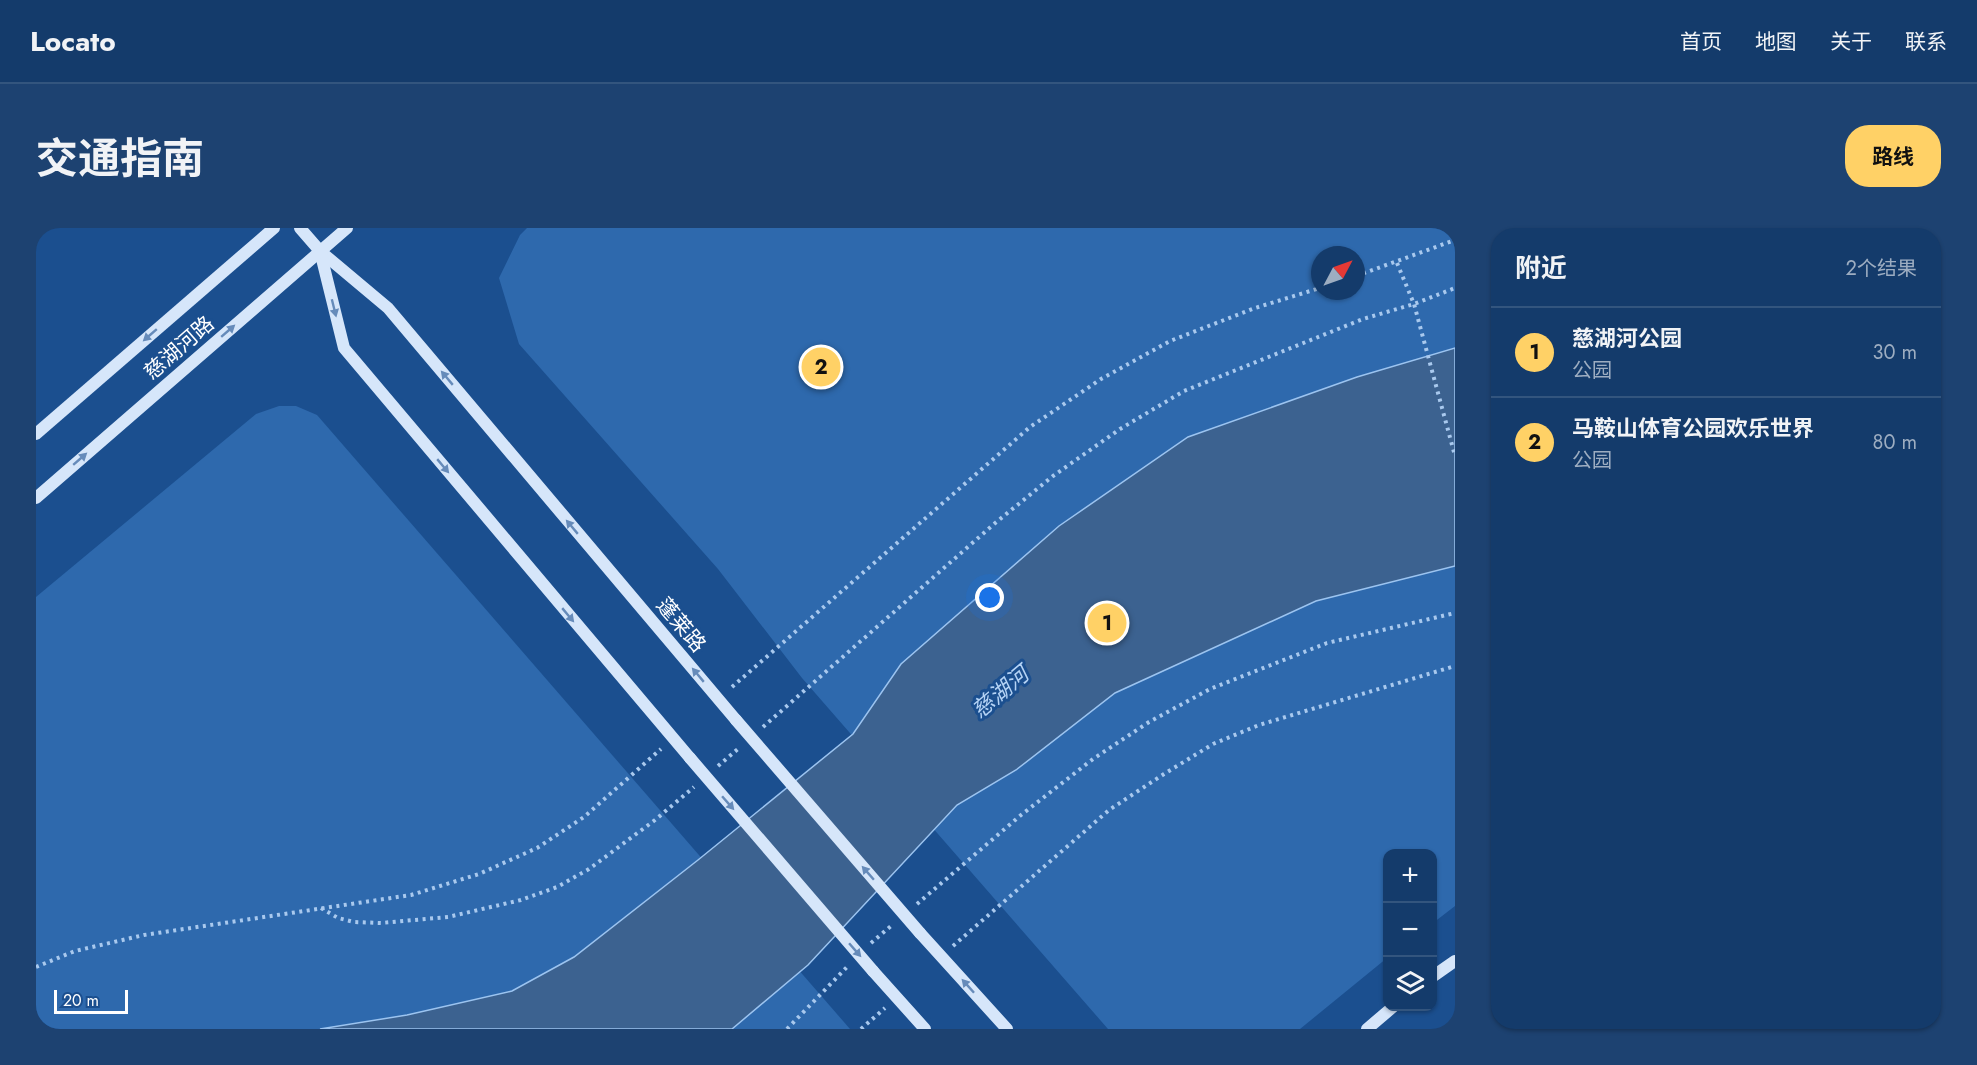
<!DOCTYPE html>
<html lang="zh">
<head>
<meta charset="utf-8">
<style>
	body { margin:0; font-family:Jost,"Noto Sans SC",sans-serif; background:#1d4271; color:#f1f3f6 }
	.controls { position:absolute; right:18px; bottom:18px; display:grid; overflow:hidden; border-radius:12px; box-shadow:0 2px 4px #0004 }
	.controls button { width:54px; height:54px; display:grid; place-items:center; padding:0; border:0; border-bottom:2px solid #33557e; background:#143b6b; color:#f1f3f6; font:30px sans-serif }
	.compass { position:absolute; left:1275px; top:18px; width:54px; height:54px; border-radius:50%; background:#143b6b; box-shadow:0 2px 4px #0004; rotate:49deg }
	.scale { position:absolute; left:18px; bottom:15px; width:74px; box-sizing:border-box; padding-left:6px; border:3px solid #fff; border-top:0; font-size:16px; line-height:21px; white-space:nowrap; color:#fff; -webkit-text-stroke:4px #1b4f8f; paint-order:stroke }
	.you { position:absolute; left:954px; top:370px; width:21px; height:21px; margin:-15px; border:4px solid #fff; border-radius:50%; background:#1a73e8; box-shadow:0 0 0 9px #1a73e833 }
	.badge { display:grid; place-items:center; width:39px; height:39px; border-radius:50%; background:#ffd166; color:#111; font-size:20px; font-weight:700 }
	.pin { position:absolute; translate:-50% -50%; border:3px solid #fff; box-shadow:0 2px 6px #0006 }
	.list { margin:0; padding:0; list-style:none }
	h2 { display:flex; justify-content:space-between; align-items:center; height:78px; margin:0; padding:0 24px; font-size:26px }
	h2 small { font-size:20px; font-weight:400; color:#9dadc1 }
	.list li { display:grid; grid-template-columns:39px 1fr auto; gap:18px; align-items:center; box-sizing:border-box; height:90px; padding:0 24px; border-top:2px solid #33557e }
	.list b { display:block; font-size:22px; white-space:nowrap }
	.list p { margin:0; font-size:20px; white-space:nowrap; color:#9dadc1 }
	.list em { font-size:20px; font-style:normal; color:#9dadc1 }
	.icon { flex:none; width:33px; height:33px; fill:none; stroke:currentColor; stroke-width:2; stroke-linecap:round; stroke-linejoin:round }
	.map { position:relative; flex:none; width:1419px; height:801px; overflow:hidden; border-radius:24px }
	header { display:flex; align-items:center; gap:36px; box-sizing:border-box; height:84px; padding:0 30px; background:#143b6b; border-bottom:2px solid #33557e }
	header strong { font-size:28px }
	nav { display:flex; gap:33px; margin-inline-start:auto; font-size:21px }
	.intro { display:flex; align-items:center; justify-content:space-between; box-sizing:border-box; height:144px; padding:0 36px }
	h1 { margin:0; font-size:42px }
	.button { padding:15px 27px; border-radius:24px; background:#ffd166; color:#111; font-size:21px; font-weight:700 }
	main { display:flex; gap:36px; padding:0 36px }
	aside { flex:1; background:#143b6b; border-radius:24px; box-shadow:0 2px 4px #0004 }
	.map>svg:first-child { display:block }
	.green { fill:#2e69ad; fill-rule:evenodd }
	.water { fill:#3c6290; stroke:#9cc4f0; stroke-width:1.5 }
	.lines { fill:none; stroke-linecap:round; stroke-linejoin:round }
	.path { stroke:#a9c9ee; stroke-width:4; stroke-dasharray:3 4.5; stroke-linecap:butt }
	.secondary { stroke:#d6e6fa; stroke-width:12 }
	.secondary-bridge { stroke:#d6e6fa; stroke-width:12 }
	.oneway { fill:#668bba }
	.labels { text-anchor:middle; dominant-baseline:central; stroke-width:6; stroke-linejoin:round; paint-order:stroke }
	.street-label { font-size:21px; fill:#fff; stroke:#1b4f8f }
	.water-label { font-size:22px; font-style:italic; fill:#b5d3f5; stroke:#1b4f8f }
</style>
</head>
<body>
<header>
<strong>Locato</strong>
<nav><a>首页</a><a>地图</a><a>关于</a><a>联系</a></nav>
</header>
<div class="intro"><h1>交通指南</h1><a class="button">路线</a></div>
<main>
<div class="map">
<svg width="1419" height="801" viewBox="0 0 1419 801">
	<rect width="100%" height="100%" fill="#1b4f8f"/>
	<g class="green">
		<path d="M 491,0 L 1419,0 L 1419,678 L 1397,695 L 1396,626 L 1352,626 L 1351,730 L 1264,801 L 1072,801 L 766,450 L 682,341 L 483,116 L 463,50 L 484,7 ZM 1284,27 L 1320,27 L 1320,63 L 1284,63 Z"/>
		<path d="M 243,178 L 260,178 L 281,187 L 814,801 L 0,801 L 0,369 L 220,186 Z"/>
	</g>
	<path class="water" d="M 1419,120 L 1419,338 L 1280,373 L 1079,465 L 980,542 L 921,577 L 772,737 L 696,801 L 284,801 L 371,787 L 476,763 L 538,729 L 662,632 L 817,506 L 865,436 L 1023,298 L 1152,209 L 1321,149 Z"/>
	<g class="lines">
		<g class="path">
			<path d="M 1361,35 L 1378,76 L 1419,228"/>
			<path d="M 1320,48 L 1419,12"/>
			<path d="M 696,459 L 994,199 L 1065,151 L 1134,113 L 1219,80 L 1284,60"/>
			<path d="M 727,499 L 958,296 L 1017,248 L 1084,201 L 1148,163 L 1327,91 L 1378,76 L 1419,60"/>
			<path d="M 682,538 L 703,520"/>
			<path d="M 881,676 L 985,587 L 1057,531 L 1113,494 L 1174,461 L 1291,415 L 1419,385"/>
			<path d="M 285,680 L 302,690 L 318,694 L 345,695 L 412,689 L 485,672 L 521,659 L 553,641 L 619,592 L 658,559"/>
			<path d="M 835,715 L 855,698"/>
			<path d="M 917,718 L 1073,582 L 1128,546 L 1177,516 L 1223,497 L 1419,438"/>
			<path d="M 0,739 L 39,723 L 108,707 L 375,667 L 443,646 L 501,620 L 548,589 L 625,521"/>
			<path d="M 751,801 L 811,739"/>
			<path d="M 825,801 L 849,780"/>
		</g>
		<g class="secondary">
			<path d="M 264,0 L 284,23 L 352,80 L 700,492"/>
			<path d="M 284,23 L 308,120 L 654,530"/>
			<path d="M 0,206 L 238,0"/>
			<path d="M 0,270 L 311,0"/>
			<path d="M 884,705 L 971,801"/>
			<path d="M 837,743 L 889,801"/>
			<path d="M 1396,749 L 1419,733"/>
			<path d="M 1331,801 L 1358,778"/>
		</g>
		<g class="secondary-bridge">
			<path d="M 700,492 L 884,705"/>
			<path d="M 654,530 L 837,743"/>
		</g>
	</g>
	<defs><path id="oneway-solid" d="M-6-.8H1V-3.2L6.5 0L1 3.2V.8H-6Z" transform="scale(1.5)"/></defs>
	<g class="oneway">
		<use href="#oneway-solid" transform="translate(298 80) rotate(76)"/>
		<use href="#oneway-solid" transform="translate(192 103) rotate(-41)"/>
		<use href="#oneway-solid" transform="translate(114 107) rotate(139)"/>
		<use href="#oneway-solid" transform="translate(411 150) rotate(-130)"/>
		<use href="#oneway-solid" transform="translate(44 231) rotate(-41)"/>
		<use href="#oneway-solid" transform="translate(407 238) rotate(50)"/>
		<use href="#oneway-solid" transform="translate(536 299) rotate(-130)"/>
		<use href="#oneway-solid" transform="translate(532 387) rotate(50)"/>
		<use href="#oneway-solid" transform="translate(662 447) rotate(-130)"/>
		<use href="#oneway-solid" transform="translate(692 575) rotate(49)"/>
		<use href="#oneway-solid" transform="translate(832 645) rotate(-131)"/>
		<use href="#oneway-solid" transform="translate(819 722) rotate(49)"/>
		<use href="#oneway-solid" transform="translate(932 758) rotate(-132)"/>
	</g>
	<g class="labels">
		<g class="street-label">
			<text transform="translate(143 120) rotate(-41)">慈湖河路</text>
			<text transform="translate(645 397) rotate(50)">蓬莱路</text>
		</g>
		<g class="water-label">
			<text transform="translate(964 464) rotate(-40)">慈湖河</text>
		</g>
	</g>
</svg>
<div class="controls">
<button>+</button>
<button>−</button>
<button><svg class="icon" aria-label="layers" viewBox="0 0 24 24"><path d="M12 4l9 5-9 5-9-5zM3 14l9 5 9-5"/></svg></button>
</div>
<svg class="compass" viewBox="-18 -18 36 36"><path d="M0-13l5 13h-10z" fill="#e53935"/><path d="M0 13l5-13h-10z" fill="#9dadc1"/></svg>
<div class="scale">20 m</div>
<div class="you"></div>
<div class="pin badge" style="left:1071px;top:395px">1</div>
<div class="pin badge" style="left:785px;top:139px">2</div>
</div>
<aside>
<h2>附近<small>2个结果</small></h2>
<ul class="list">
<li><span class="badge">1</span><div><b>慈湖河公园</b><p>公园</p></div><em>30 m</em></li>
<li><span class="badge">2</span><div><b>马鞍山体育公园欢乐世界</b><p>公园</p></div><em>80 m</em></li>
</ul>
</aside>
</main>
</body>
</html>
